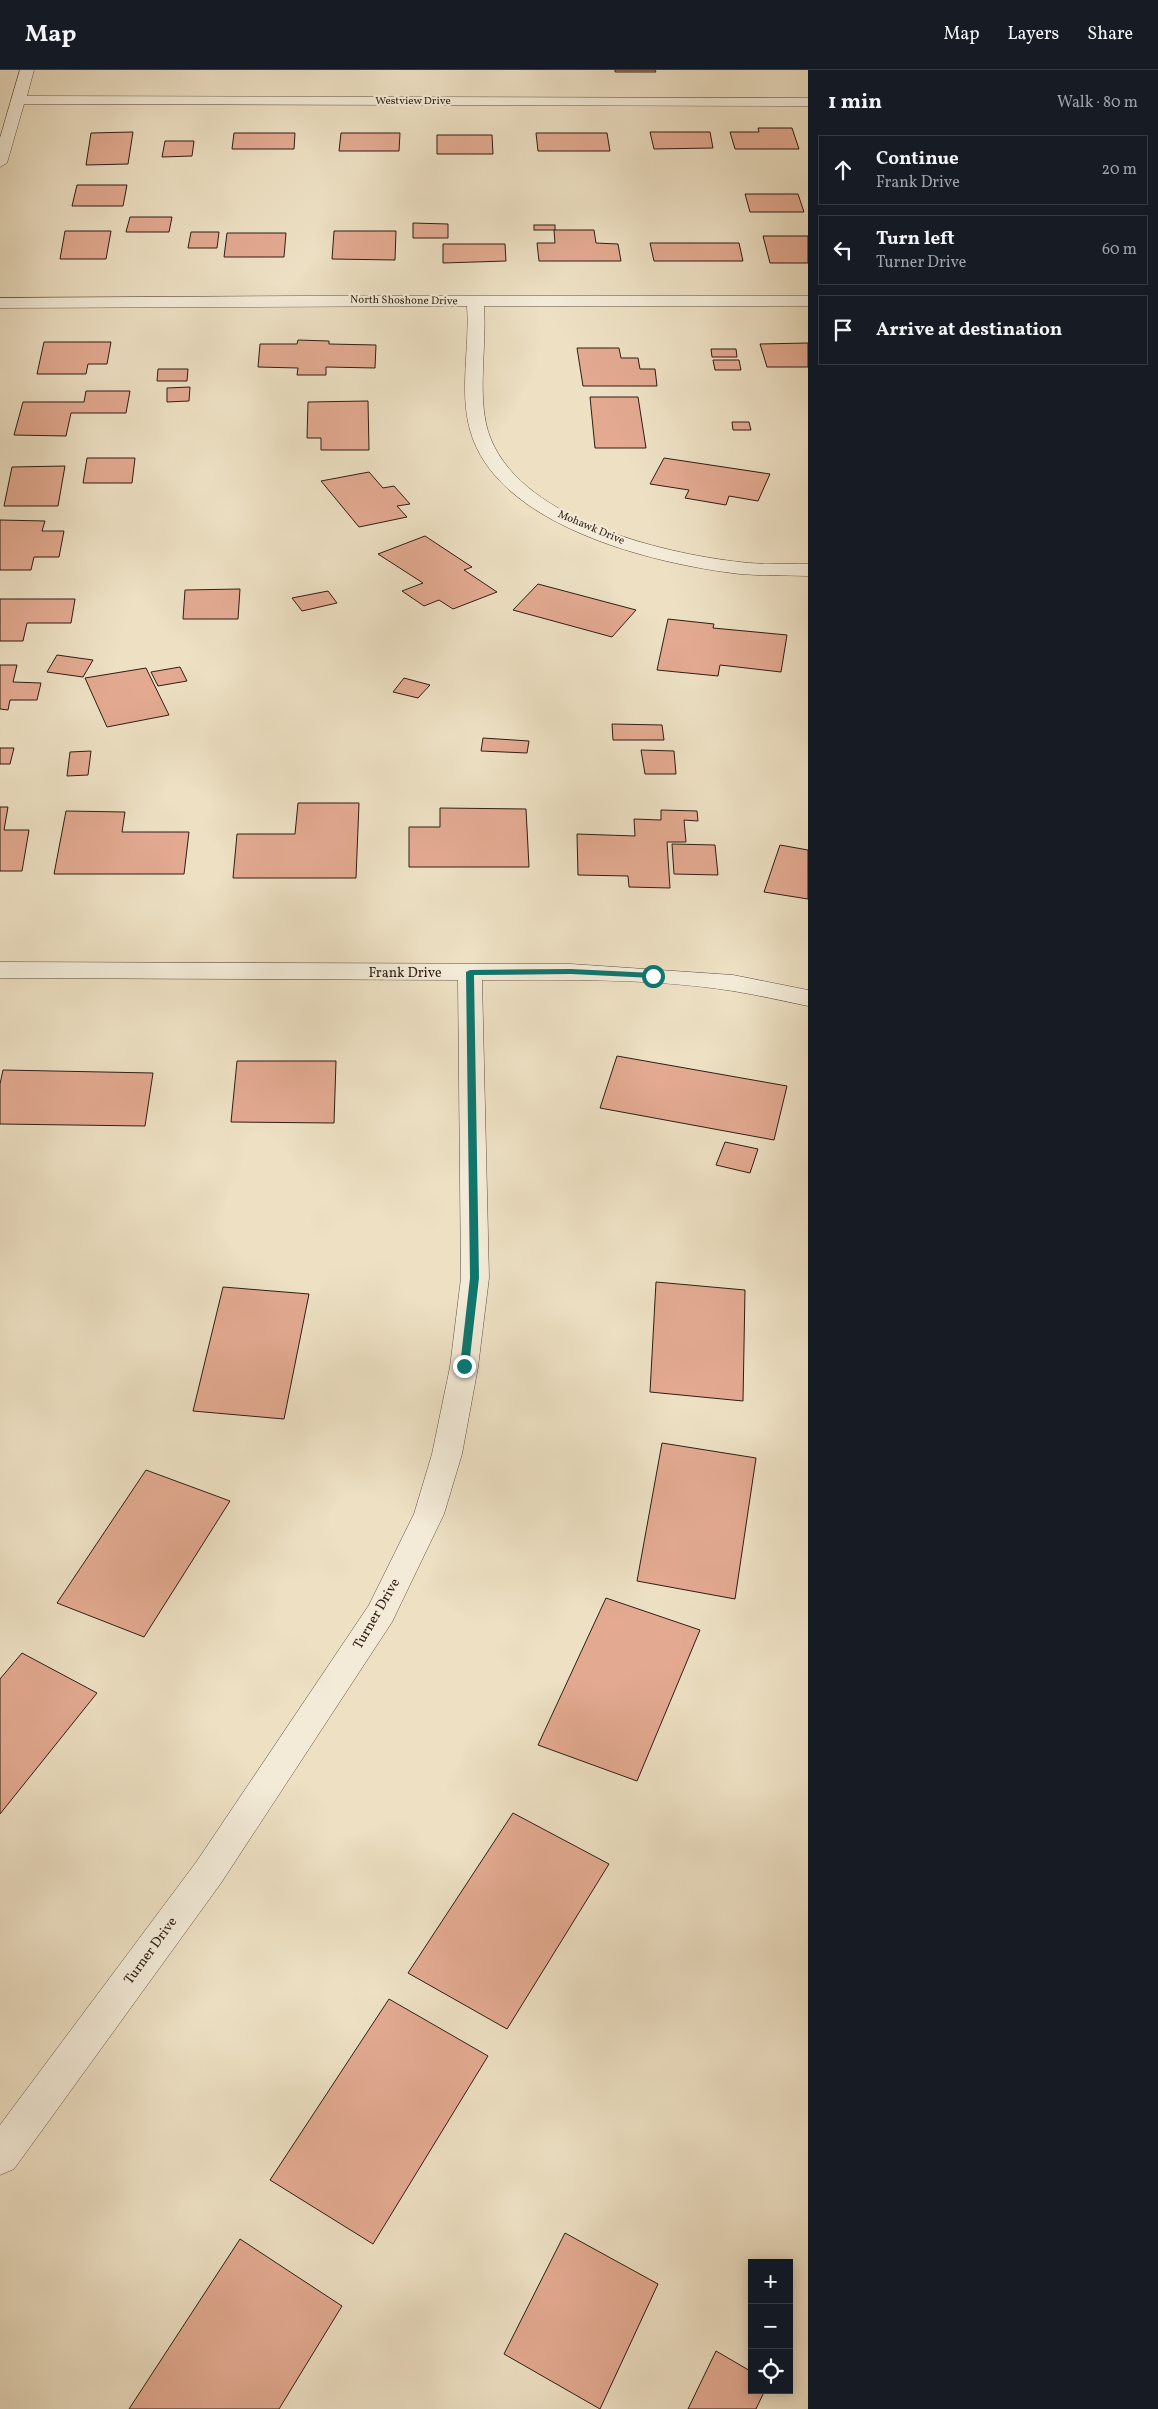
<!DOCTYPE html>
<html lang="en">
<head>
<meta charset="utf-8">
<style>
	body { margin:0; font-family:Vollkorn,serif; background:#20242c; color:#f1f3f6 }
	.controls { position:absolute; right:15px; bottom:15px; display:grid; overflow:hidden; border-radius:0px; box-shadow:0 2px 12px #0003 }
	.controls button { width:45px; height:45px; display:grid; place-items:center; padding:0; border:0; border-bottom:1px solid #363941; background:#171b24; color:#f1f3f6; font:25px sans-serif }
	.stop { position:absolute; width:15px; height:15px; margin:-11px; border:4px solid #0f766e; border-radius:50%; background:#fff }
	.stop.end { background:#0f766e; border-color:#fff; box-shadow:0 1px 5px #0008 }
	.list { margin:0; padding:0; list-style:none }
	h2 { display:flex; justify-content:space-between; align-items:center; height:65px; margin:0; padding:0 20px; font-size:21px }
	h2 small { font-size:16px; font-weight:400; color:#9ea1a6 }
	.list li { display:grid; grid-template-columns:32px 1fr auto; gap:15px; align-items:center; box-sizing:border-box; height:70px; margin:0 10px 10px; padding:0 10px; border:1px solid #363941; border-radius:0px }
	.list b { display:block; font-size:19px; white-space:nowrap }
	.list p { margin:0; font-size:16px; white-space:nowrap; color:#9ea1a6 }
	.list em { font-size:16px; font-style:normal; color:#9ea1a6 }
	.icon { flex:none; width:28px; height:28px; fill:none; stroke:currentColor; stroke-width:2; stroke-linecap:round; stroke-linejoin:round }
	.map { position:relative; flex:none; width:808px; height:2339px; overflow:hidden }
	header { display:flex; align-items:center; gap:30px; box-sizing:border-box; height:70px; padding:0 25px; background:#171b24; border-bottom:1px solid #363941 }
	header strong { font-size:24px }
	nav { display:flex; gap:28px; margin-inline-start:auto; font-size:18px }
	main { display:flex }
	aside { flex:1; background:#171b24 }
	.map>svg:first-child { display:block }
	.building { fill:#e3aa91; stroke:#301d14 }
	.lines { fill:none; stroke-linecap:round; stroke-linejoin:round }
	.street-casing { stroke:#5f4e40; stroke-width:1 }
	.street { fill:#f3ebd8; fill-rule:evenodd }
	.route { fill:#0f766e }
	.labels { text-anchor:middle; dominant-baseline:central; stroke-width:4.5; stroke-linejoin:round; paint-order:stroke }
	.far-street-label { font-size:11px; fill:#301d14; stroke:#f3ebd8 }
	.street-label { font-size:14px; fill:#301d14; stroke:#f3ebd8 }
</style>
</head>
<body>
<header>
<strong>Map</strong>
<nav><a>Map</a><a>Layers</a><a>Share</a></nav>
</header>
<main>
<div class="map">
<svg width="808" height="2339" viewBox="0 0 808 2339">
	<rect width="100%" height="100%" fill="#ede0c3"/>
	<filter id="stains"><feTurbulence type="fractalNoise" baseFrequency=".004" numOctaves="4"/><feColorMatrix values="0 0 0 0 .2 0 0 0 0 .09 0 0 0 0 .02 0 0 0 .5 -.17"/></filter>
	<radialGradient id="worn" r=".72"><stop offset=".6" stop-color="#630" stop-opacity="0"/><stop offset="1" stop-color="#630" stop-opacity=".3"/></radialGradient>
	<g class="building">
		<path d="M 615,0 L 655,0 L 656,2 L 615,2 Z"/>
		<path d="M 758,58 L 792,58 L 799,79 L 735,79 L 730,62 L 759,62 Z"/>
		<path d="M 133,62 L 128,94 L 86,95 L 91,63 Z"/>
		<path d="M 650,62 L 710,62 L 713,78 L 654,79 Z"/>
		<path d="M 234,63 L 295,63 L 294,79 L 232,79 Z"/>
		<path d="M 341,63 L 400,63 L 399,81 L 339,81 Z"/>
		<path d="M 536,63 L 607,63 L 610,81 L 538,81 Z"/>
		<path d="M 437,65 L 492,65 L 493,84 L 437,84 Z"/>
		<path d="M 165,71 L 194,71 L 192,86 L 162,87 Z"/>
		<path d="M 77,115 L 127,115 L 123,136 L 72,136 Z"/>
		<path d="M 745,124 L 798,124 L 804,142 L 750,142 Z"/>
		<path d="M 130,147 L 172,147 L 169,162 L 126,162 Z"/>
		<path d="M 413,153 L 448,154 L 448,168 L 413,168 Z"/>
		<rect x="534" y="155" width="21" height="5"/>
		<path d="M 554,160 L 594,160 L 596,173 L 618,174 L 621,191 L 539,191 L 537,173 L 555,173 Z"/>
		<path d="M 65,161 L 111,161 L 106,189 L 60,189 Z"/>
		<path d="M 334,161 L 396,161 L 395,190 L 332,189 Z"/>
		<path d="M 191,162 L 219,162 L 217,178 L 188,178 Z"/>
		<path d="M 227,163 L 286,163 L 284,187 L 224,187 Z"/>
		<path d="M 763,166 L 808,166 L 808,193 L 770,193 Z"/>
		<path d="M 650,173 L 739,173 L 743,191 L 654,191 Z"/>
		<path d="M 443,174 L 505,174 L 506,191 L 443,193 Z"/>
		<path d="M 298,270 L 329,271 L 329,274 L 376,275 L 375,298 L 326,297 L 326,305 L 297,305 L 298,298 L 258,297 L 260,274 L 297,274 Z"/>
		<path d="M 44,272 L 111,272 L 107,294 L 88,294 L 86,304 L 37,304 Z"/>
		<path d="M 808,273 L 808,297 L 767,297 L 760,274 Z"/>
		<path d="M 577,278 L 619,278 L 621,288 L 638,288 L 640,299 L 655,299 L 657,316 L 583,316 Z"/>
		<path d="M 711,279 L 736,279 L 737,287 L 712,287 Z"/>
		<path d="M 713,290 L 739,290 L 741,300 L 715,300 Z"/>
		<path d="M 158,299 L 188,299 L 187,311 L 157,311 Z"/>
		<path d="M 190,317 L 189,331 L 167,332 L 167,318 Z"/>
		<path d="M 86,321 L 130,321 L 126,343 L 71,343 L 66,366 L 14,365 L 23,332 L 84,332 Z"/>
		<path d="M 590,327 L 638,327 L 646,378 L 595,378 Z"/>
		<path d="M 368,331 L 369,380 L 321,380 L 321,368 L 307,368 L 308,332 Z"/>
		<path d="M 732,352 L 749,352 L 751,360 L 733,360 Z"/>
		<path d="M 87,388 L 135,388 L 132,413 L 83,413 Z"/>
		<path d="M 664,388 L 770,404 L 758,431 L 729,426 L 726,435 L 685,428 L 689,420 L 650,414 Z"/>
		<path d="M 65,396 L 58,436 L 4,436 L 12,397 Z"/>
		<path d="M 369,402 L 383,418 L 394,416 L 410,434 L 397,436 L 407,447 L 359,457 L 321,411 Z"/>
		<path d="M 0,450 L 45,451 L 42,461 L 64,461 L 59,487 L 34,487 L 31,500 L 0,500 Z"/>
		<path d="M 425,466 L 472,497 L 464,500 L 497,522 L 453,539 L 439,530 L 424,536 L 402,521 L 423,513 L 378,484 Z"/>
		<path d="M 538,514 L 636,540 L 612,567 L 513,540 Z"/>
		<path d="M 240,519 L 238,549 L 183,549 L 185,520 Z"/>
		<path d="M 328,521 L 337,533 L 302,541 L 292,528 Z"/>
		<path d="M 0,529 L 75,529 L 71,553 L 27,553 L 23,571 L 0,571 Z"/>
		<path d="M 668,549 L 714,554 L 713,558 L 787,565 L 781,602 L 720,595 L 718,606 L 657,600 Z"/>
		<path d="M 57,585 L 93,590 L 83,607 L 47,602 Z"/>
		<path d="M 0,595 L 17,595 L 13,612 L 41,613 L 37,630 L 10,630 L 8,640 L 0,639 Z"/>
		<path d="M 180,597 L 187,611 L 158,616 L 151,602 Z"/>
		<path d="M 146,598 L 169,645 L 107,657 L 85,608 Z"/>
		<path d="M 404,608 L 430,615 L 418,628 L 393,622 Z"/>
		<path d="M 612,654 L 662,655 L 664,670 L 613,670 Z"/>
		<path d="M 483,668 L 529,671 L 527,683 L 481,681 Z"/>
		<path d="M 0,678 L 14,678 L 10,694 L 0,694 Z"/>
		<path d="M 641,680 L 674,681 L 676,704 L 645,704 Z"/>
		<path d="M 91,681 L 88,705 L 67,706 L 70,682 Z"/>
		<path d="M 298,733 L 359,733 L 356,808 L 233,808 L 237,764 L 295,764 Z"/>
		<path d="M 0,737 L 8,737 L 4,760 L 29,760 L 22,801 L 0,801 Z"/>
		<path d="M 440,738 L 526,739 L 529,797 L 409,797 L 409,757 L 440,757 Z"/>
		<path d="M 661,740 L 697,741 L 698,751 L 684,750 L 686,772 L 667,772 L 670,818 L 629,817 L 628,806 L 578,805 L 577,764 L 635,766 L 634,749 L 661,750 Z"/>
		<path d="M 66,741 L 125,742 L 122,762 L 189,762 L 184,804 L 54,804 Z"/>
		<path d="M 672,774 L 715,775 L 718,805 L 674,804 Z"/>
		<path d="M 780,775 L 808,780 L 808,829 L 764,822 Z"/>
		<path d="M 617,986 L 787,1016 L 774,1070 L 600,1038 Z"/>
		<path d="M 237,991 L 336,991 L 334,1053 L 231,1052 Z"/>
		<path d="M 3,1000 L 153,1003 L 145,1056 L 0,1054 L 0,1014 Z"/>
		<path d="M 725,1072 L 758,1079 L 750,1103 L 716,1095 Z"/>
		<path d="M 656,1212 L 745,1220 L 743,1331 L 650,1322 Z"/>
		<path d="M 223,1217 L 309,1224 L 284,1349 L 193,1341 Z"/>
		<path d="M 662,1373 L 756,1388 L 735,1529 L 637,1511 Z"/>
		<path d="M 146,1400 L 230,1431 L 144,1567 L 57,1533 Z"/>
		<path d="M 606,1528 L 700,1560 L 637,1711 L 538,1675 Z"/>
		<path d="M 22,1583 L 97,1623 L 0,1744 L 0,1609 Z"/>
		<path d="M 513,1743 L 609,1794 L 507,1959 L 408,1903 Z"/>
		<path d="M 389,1929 L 488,1986 L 373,2174 L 270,2110 Z"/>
		<path d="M 565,2163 L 658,2214 L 600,2339 L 504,2284 Z"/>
		<path d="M 240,2169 L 342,2236 L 279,2339 L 129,2339 Z"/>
		<path d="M 716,2281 L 752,2302 L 752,2320 L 765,2320 L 756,2339 L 688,2339 Z"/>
	</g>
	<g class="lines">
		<defs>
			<g id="street">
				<path d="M 20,0 L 34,0 L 27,26 L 808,28 L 808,36 L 24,34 L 7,93 L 0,97 L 0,68 Z"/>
				<path d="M 303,226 L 808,226 L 808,236 L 484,236 C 487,275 477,324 488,361 C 515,448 660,483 740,492 C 762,495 785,493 808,494 L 808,506 C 785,505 762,506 740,504 C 654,494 496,456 470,360 C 459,321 470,276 467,236 L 0,238 L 0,228 Z"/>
				<path d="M 0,892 L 571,894 L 733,905 L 808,920 L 808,936 C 783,931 758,925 733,921 C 651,908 566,910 482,910 L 489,1208 L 478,1297 L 462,1384 L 444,1444 L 392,1552 L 221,1813 L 14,2099 L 0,2105 L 0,2055 L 197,1791 L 369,1535 L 414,1444 L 432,1384 L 450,1297 L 461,1208 L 458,910 L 0,908 Z"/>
			</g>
		</defs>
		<use href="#street" class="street-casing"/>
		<use href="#street" class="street"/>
	</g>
	<path class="route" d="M 571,899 L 653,903 L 656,906 L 653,908 L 571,904 L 474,905 L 479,1208 L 469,1296 L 464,1300 L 460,1296 L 470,1208 L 466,902 L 470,900 Z"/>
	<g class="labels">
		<g class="far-street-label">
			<text x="413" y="31">Westview Drive</text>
			<text transform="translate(404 231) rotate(1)">North Shoshone Drive</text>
			<text transform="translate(591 458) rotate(23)">Mohawk Drive</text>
		</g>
		<g class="street-label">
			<text x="405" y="903">Frank Drive</text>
			<text transform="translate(377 1544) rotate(-60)">Turner Drive</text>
			<text transform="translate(151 1881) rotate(-54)">Turner Drive</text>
		</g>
	</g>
	<rect width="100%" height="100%" filter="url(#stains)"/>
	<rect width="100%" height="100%" fill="url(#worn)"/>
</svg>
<div class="controls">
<button>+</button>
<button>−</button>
<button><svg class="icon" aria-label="locate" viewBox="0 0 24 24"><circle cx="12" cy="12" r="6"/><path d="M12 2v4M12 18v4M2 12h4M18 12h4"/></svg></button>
</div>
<div class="stop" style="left:653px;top:906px"></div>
<div class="stop end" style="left:464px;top:1296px"></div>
</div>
<aside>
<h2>1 min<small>Walk · 80 m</small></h2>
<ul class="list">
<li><svg class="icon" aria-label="ahead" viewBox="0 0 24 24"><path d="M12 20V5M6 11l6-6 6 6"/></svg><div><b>Continue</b><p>Frank Drive</p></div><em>20 m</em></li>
<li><svg class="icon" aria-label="left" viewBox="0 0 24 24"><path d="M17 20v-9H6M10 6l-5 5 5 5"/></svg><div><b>Turn left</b><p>Turner Drive</p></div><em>60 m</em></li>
<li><svg class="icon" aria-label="arrive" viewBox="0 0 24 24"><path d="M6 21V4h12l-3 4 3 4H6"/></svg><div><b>Arrive at destination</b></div></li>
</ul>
</aside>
</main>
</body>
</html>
